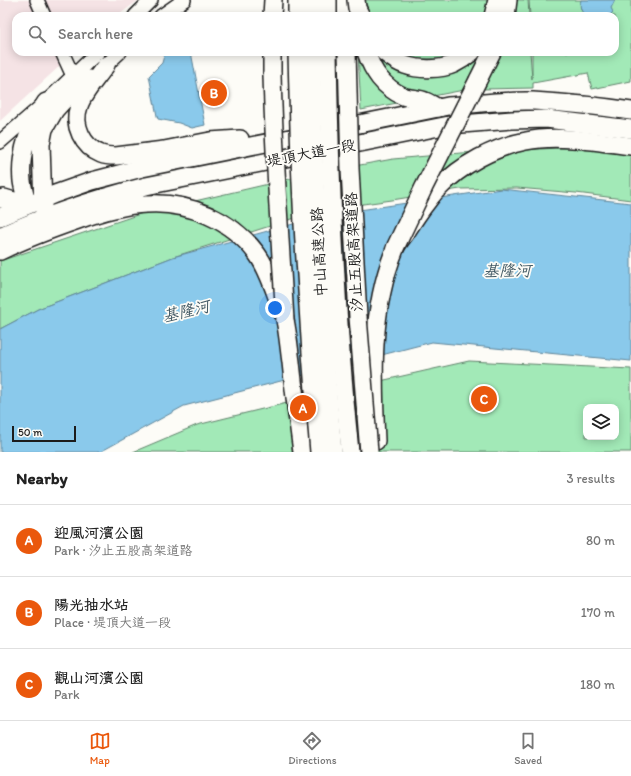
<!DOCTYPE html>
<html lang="en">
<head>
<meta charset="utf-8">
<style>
	body { margin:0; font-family:Itim,"LXGW WenKai TC",sans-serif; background:#f2f2f2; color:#222 }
	.controls { position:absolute; right:12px; bottom:12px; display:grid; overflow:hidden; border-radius:8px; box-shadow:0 2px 10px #0003 }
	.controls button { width:36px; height:36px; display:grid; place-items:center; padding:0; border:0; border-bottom:1px solid #e0e0e0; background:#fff; color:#222; font:20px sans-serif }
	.scale { position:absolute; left:12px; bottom:10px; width:64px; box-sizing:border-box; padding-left:4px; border:2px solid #1c1c1c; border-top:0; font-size:11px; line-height:14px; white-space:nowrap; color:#1c1c1c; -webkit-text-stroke:3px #fdfcf7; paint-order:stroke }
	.you { position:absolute; left:275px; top:308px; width:14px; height:14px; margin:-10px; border:3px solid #fff; border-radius:50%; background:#1a73e8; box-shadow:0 0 0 6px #1a73e833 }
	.badge { display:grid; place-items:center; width:26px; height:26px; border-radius:50%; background:#ea580c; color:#fff; font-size:13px; font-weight:700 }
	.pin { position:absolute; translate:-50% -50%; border:2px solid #fff; box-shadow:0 1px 4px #0006 }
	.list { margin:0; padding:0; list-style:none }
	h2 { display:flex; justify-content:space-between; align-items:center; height:52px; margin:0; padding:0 16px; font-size:17px }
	h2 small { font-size:13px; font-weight:400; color:#767676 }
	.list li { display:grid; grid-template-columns:26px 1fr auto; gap:12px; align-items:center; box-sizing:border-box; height:72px; padding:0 16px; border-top:1px solid #e0e0e0 }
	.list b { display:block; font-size:15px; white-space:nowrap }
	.list p { margin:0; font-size:13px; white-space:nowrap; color:#767676 }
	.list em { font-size:13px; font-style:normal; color:#767676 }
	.icon { flex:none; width:22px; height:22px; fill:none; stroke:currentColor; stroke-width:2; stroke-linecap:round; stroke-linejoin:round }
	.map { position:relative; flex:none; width:631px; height:452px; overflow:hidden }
	.search { position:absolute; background:#fff; box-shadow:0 2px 10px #0003; left:12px; right:12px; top:12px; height:44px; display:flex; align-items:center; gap:10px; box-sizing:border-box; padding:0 14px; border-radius:12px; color:#767676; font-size:15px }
	.sheet { height:268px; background:#fff }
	nav { display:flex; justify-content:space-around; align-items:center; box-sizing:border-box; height:56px; border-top:1px solid #e0e0e0; background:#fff; font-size:11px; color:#767676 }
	nav a { display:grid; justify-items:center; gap:2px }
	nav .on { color:#ea580c }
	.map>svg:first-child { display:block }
	.built { fill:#f5e3e5 }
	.green { fill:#a2e9b7; stroke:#5f826a; fill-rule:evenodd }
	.water { fill:#8ac9eb; stroke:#5e8498 }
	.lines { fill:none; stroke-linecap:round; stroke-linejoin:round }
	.secondary-casing { stroke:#1c1c1c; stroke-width:16 }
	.highway-casing { stroke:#1c1c1c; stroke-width:20 }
	.secondary { stroke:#fdfcf7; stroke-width:13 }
	.highway { stroke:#fdfcf7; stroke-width:17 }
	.highway-bridge-casing { stroke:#1c1c1c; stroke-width:20; stroke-linecap:butt }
	.highway-bridge { stroke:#fdfcf7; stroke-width:17 }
	.labels { text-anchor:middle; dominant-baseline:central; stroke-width:3.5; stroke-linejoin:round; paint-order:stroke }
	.street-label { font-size:15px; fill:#1c1c1c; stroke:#fdfcf7 }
	.water-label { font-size:16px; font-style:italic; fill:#425964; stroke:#fdfcf7 }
</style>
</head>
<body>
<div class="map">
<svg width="631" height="452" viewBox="0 0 631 452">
	<rect width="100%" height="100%" fill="#fdfcf7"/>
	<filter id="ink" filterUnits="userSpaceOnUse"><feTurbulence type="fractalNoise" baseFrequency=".025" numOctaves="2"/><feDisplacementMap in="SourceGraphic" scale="8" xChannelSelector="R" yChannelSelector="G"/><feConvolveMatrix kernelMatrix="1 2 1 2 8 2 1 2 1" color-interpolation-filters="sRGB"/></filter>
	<g filter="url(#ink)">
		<path class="built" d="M 0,0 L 139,0 L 117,16 L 16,16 L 16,52 L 75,52 L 0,121 Z"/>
		<g class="green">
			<path d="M 365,0 L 494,0 L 491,16 L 370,16 Z"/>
			<path d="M 516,0 L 528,0 L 529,16 L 515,16 Z"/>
			<path d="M 529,0 L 631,0 L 631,81 L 592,89 L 588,73 L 533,83 L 533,88 L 482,89 L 486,80 L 501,52 L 530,52 L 532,79 L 532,52 L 615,52 L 615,16 L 530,16 Z"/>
			<path d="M 358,52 L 385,52 L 423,69 L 476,52 L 490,52 L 469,89 L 361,110 Z"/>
			<path d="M 396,52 L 461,52 L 445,59 L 414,59 Z"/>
			<path d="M 599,146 L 631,151 L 631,200 L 576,193 L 517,188 L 460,189 L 392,200 L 320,210 L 173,257 L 38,309 L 0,329 L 0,261 L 143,213 L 316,173 L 393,159 L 461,153 Z"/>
			<path d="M 469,361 L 631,369 L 631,452 L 133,452 L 197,425 L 336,391 ZM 586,407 L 616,407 L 616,437 L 586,437 Z"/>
		</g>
		<g class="water">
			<path d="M 581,0 L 615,0 L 611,8 L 613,12 L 609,16 L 592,16 L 590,15 L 586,16 C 581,12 579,7 581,0 Z"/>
			<path d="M 165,52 L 191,52 L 205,125 L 192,128 L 179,123 L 158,119 L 157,116 L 149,76 L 162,63 Z"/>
			<path d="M 501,189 L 631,203 L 631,361 L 432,342 L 184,406 L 100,452 L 0,452 L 0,329 L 38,309 L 173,257 L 326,215 Z"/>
		</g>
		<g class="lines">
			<defs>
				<g id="secondary">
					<path d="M 37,0 L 44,16"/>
					<path d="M 135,16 L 151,0"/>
					<path d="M 161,16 L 184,0"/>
					<path d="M 62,52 L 73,76"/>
					<path d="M 106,65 L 120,52"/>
					<path d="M 0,142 L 46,102 L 98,52"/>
				</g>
				<g id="highway">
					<path d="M 297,0 L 297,16"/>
					<path d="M 356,0 L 357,8 L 361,16"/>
					<path d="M 272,16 L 273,0"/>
					<path d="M 312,16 L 312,0"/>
					<path d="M 328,16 L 328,0"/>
					<path d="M 493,16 L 497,0"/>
					<path d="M 506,16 L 508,0"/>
					<path d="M 366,52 C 373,72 383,87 403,96 C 410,99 418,98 425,101 C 430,103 434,106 439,108"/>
					<path d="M 384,52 C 390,57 397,63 405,65 C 418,70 441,70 454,64 C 460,61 466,57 472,52"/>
					<path d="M 106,65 C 98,77 83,93 79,106 C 72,125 83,147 101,154 C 106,156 111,156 116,156 L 164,150 L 210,141 L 240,139"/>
					<path d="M 272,74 L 272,52"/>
					<path d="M 478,80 L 492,52"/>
					<path d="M 0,199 L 4,198 L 27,205 C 26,197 23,189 22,181 C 19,151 30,126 46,102"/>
					<path d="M 43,208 L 41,144 L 44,129 L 55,110 L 65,99 L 89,79"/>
					<path d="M 0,217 L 55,194 L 92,181 L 142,168 L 448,106 C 476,104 505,100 533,101 C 566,103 599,106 631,111"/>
					<path d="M 0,236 C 48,214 95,199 146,186 L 449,125 L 512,120 L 546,119 L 631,129"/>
					<path d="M 0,251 C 25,239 52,229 78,220 C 100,212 122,205 146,204 C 188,201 232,220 257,254 C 266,266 272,283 277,297 C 280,305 283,312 285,320 C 288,334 289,348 291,362 C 294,392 298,422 302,452"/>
					<path d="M 376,441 C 373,377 370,310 395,249 C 397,244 401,239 405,234 C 412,223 419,212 427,202 C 431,197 434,192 439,188 C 461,165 494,147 526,141 C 558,134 598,142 631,146"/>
				</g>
			</defs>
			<use href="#secondary" class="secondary-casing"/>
			<use href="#highway" class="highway-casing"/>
			<use href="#secondary" class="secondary"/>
			<use href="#highway" class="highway"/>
			<defs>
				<g id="highway-bridge">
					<path d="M 297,52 C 298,95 299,139 301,182 C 305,272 311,362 319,452"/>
					<path d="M 312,52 C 313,185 321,319 333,452"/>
					<path d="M 328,52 C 330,185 336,319 350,452"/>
					<path d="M 347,52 L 350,169 L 358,317 L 369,452"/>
					<path d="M 272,74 C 274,156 280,238 285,320"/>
					<path d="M 395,248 L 424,187 L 478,80"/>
				</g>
			</defs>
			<use href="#highway-bridge" class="highway-bridge-casing"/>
			<use href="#highway-bridge" class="highway-bridge"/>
		</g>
	</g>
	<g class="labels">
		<g class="street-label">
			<text transform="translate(311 153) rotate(-11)">堤頂大道一段</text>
			<text transform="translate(319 252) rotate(-93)">中山高速公路</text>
			<text transform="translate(354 252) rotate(-93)">汐止五股高架道路</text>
		</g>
		<g class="water-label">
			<text x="507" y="270">基隆河</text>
			<text transform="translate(186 311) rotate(-13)">基隆河</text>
		</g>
	</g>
</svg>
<div class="controls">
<button><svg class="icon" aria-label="layers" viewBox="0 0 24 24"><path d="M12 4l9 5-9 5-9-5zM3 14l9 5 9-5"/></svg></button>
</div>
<div class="scale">50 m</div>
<div class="you"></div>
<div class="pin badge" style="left:303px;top:408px">A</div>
<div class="pin badge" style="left:214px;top:93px">B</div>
<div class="pin badge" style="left:484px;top:399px">C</div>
<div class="search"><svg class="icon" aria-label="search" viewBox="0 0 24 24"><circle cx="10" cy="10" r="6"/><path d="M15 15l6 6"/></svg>Search here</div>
</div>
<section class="sheet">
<h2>Nearby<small>3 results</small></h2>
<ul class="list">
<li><span class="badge">A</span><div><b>迎風河濱公園</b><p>Park · 汐止五股高架道路</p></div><em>80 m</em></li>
<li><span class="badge">B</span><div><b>陽光抽水站</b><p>Place · 堤頂大道一段</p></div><em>170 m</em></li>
<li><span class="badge">C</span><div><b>觀山河濱公園</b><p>Park</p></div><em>180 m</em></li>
</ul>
</section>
<nav>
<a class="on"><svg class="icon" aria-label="map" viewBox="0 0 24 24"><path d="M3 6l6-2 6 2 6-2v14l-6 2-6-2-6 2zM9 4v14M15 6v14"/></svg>Map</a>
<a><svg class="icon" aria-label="directions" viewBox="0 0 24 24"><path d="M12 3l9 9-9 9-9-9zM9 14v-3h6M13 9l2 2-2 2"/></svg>Directions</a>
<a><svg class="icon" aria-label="saved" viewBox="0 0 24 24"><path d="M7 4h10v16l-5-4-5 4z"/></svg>Saved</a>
</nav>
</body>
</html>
